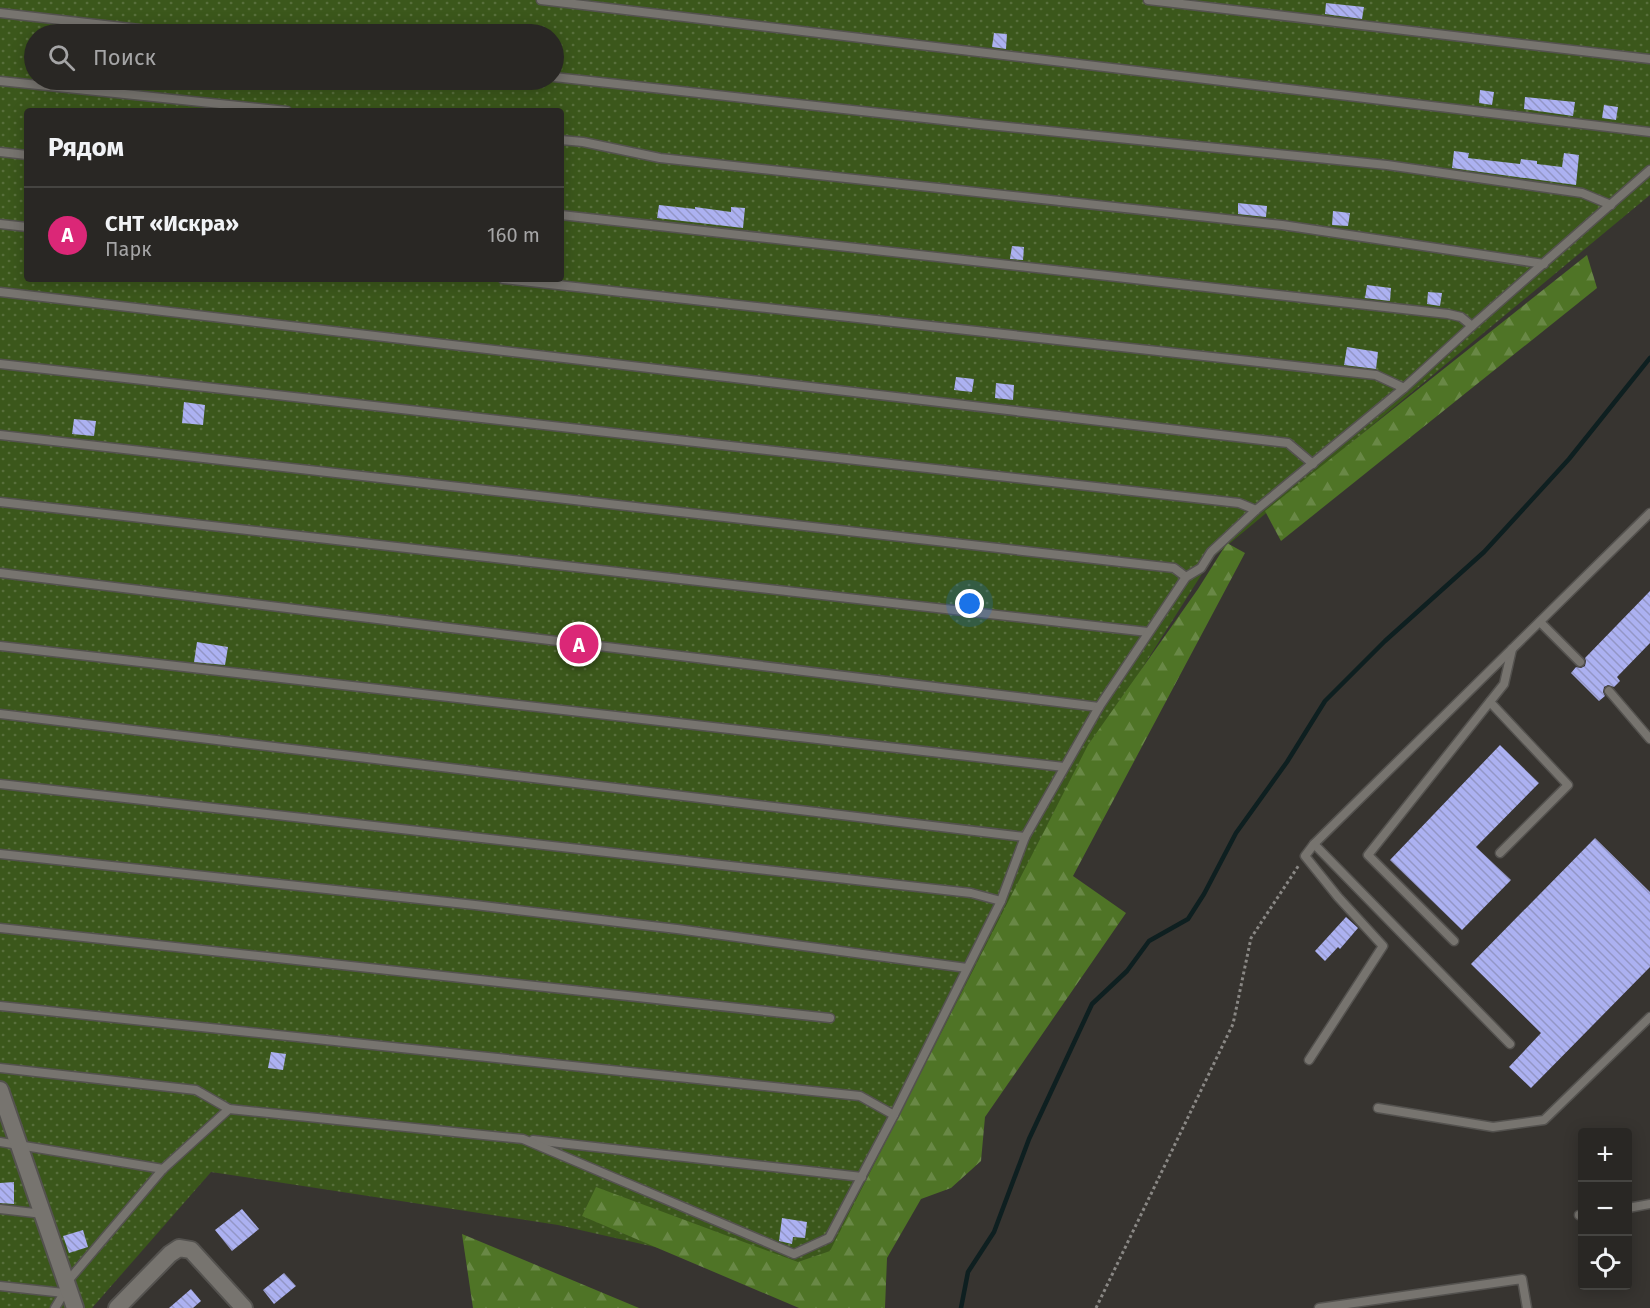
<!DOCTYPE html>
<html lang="ru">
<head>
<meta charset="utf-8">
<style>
	body { margin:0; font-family:"Fira Sans",sans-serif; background:#312f2c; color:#f1f3f6 }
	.controls { position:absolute; right:18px; bottom:18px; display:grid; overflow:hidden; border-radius:6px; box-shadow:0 3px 15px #0003 }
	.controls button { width:54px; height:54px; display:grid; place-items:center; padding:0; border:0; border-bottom:2px solid #454441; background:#292724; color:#f1f3f6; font:30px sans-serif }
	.you { position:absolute; left:970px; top:604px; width:21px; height:21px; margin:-15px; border:4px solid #fff; border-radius:50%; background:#1a73e8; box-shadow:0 0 0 9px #1a73e833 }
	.badge { display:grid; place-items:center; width:39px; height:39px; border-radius:50%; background:#db2777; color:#fff; font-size:20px; font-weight:700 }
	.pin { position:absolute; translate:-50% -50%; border:3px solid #fff; box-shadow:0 2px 6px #0006 }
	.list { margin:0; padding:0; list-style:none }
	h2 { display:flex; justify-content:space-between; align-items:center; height:78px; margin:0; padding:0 24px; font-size:26px }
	h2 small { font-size:20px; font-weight:400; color:#a5a5a6 }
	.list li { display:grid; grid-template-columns:39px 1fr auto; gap:18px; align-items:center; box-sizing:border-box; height:96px; padding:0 24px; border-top:2px solid #454441 }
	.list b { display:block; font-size:22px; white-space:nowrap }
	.list p { margin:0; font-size:20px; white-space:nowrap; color:#a5a5a6 }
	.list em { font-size:20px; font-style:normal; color:#a5a5a6 }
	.icon { flex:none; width:33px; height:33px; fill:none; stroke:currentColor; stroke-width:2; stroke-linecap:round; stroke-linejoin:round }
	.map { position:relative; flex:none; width:1650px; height:1308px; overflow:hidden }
	.search { position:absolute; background:#292724; box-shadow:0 3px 15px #0003; left:24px; top:24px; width:540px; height:66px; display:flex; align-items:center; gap:15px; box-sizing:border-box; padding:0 21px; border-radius:33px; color:#a5a5a6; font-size:22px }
	.panel { position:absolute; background:#292724; box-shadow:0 3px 15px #0003; left:24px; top:108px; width:540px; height:174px; border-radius:6px }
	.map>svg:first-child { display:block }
	.grass { fill:url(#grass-dots); fill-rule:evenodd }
	.forest { fill:url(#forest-firs) }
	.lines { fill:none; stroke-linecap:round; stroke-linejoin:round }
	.stream { stroke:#0e1f20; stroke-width:4.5 }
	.building { fill:url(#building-back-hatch) }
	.service-casing { stroke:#54524f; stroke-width:11 }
	.minor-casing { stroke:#54524f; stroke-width:20 }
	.path { stroke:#8a8885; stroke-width:3; stroke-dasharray:3 3; stroke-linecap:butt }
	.service { stroke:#77746f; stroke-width:8 }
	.minor { stroke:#77746f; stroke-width:16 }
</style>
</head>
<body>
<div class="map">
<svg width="1650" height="1308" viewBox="0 0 1650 1308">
	<defs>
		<pattern id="grass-dots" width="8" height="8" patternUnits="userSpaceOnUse" patternTransform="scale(1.5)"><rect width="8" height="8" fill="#3b571b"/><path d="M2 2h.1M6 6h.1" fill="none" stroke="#586f3c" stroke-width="1.8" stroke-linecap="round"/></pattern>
		<pattern id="forest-firs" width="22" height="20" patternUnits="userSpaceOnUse" patternTransform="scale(1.5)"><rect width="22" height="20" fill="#4f7426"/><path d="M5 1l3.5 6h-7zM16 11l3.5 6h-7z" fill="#698846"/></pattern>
		<pattern id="building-back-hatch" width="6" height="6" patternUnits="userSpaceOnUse" patternTransform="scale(1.5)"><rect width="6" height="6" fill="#acb1f1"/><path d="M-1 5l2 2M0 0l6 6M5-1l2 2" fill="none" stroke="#9396c6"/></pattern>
	</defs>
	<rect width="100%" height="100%" fill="#373430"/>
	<path class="grass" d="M 0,0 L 1650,0 L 1650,195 L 1212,558 L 1103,730 L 849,1291 L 558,1225 L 211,1172 L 92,1308 L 0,1308 ZM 34,34 L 554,34 L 554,80 L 34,80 ZM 27,111 L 561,111 L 561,279 L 27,279 Z"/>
	<g class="forest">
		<path d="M 1587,255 L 1597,288 L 1281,541 L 1265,511 Z"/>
		<path d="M 1227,543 L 1245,553 L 1073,876 L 1126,913 L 985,1117 L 981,1161 L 951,1188 L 921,1199 L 887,1258 L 885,1308 L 799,1308 L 582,1216 L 596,1187 L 798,1262 L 830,1251 L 1088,745 L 1198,589 Z"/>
		<path d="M 462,1234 L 639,1308 L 473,1308 Z"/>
	</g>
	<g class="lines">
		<path class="stream" d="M 961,1308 L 968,1272 L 994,1232 L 1029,1139 L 1092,1004 L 1127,971 L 1149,941 L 1188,919 L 1204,894 L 1236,833 L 1287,762 L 1325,701 L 1385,641 L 1484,552 L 1569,459 L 1650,358"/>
	</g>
	<g class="building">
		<path d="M 1326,3 L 1364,7 L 1362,19 L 1325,14 Z"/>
		<path d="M 994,33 L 1007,34 L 1006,49 L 992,47 Z"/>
		<path d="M 1480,90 L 1494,92 L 1492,105 L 1479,103 Z"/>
		<path d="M 1525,97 L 1575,102 L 1573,116 L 1524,109 Z"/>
		<path d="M 1604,105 L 1618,107 L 1616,120 L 1602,118 Z"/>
		<path d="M 1454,151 L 1469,153 L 1468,158 L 1520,164 L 1521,159 L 1537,161 L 1537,164 L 1562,167 L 1564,153 L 1579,155 L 1576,185 L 1452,168 Z"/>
		<path d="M 1238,203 L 1267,206 L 1266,217 L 1238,214 Z"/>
		<path d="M 659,205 L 695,209 L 695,207 L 731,212 L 731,207 L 745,208 L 743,228 L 657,218 Z"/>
		<path d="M 1333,211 L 1350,213 L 1348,226 L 1332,225 Z"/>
		<path d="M 1012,246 L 1024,247 L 1023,260 L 1010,259 Z"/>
		<path d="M 1367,285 L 1391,288 L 1390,301 L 1365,298 Z"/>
		<path d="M 1428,292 L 1442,293 L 1440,306 L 1427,304 Z"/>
		<path d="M 1347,347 L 1378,352 L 1376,369 L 1344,365 Z"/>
		<path d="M 956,377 L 974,379 L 972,392 L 954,390 Z"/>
		<path d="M 996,383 L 1014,385 L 1013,400 L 995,398 Z"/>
		<path d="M 184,402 L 205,405 L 203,425 L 182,423 Z"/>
		<path d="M 74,419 L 96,421 L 94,436 L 72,434 Z"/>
		<path d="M 1650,591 L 1650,643 L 1617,677 L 1620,681 L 1614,687 L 1608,685 L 1604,687 L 1603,692 L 1605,696 L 1599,701 L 1571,673 L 1576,667 L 1581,668 L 1585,666 L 1586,661 L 1585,658 Z"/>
		<path d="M 197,642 L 228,647 L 225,665 L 194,662 Z"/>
		<path d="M 1500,745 L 1539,783 L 1476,847 L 1511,880 L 1462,930 L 1390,860 Z"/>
		<path d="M 1595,838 L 1650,892 L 1650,967 L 1531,1088 L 1509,1067 L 1541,1033 L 1471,964 Z"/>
		<path d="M 1346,917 L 1358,928 L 1340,949 L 1338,947 L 1325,961 L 1315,951 Z"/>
		<path d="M 271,1052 L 286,1054 L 283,1070 L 268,1068 Z"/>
		<path d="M 14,1182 L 14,1204 L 0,1203 L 0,1183 Z"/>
		<path d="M 242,1209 L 259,1229 L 232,1251 L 215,1230 Z"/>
		<path d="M 782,1218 L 807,1222 L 805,1238 L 793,1237 L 792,1244 L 779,1241 Z"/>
		<path d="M 83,1230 L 88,1247 L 69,1253 L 63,1236 Z"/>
		<path d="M 284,1273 L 296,1286 L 274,1304 L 263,1290 Z"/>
		<path d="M 191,1289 L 201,1301 L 193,1308 L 169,1308 Z"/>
	</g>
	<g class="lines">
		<defs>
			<g id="service">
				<path d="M 541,0 L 1650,132"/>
				<path d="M 1148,0 L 1650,59"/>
				<path d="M 0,13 L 183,34"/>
				<path d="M 554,77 L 979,124 L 1387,165 L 1582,193 L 1611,205"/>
				<path d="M 0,81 L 287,111"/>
				<path d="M 561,140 L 583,142 L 660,158 L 1282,225 L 1544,264"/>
				<path d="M 0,152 L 27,155"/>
				<path d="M 561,215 L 1448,314 L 1461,317 L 1472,326"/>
				<path d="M 0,224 L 27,227"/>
				<path d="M 503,279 L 1376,375 L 1404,388"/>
				<path d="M 0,292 L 1288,443 L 1313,464"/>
				<path d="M 0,364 L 1239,503 L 1256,510"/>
				<path d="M 0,435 L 1174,568 L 1186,577"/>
				<path d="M 0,502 L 1148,632"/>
				<path d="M 0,573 L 1099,707"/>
				<path d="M 1540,622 L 1580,662"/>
				<path d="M 0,646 L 1064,767"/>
				<path d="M 1609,691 L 1650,739"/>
				<path d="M 1490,702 L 1568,785 L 1500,853"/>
				<path d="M 0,714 L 1025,837"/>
				<path d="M 0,784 L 971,893 L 1001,901"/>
				<path d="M 1314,844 L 1510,1044"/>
				<path d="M 0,854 L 475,905 L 677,929 L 967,968"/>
				<path d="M 0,928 L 830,1018"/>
				<path d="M 1454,941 L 1368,855 L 1504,684 L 1512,649"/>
				<path d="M 0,1006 L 860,1096 L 894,1115"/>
				<path d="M 1309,1060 L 1383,946 L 1338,897 L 1305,856 L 1314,844 L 1650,513"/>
				<path d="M 0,1068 L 196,1090 L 229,1109"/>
				<path d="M 1378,1108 L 1493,1127 L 1544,1120 L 1650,1017"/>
				<path d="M 533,1140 L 862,1177"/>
				<path d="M 0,1142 L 163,1169"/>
				<path d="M 1628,1208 L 1650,1204"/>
				<path d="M 0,1209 L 43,1214"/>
				<path d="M 1579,1215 L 1582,1215"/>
				<path d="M 0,1286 L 64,1293"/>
				<path d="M 55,1308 L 64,1293 L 67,1282 L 163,1169 L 229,1109 L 523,1139 L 794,1254 L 829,1238 L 894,1115 L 1001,901 L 1025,837 L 1099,707 L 1186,577 L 1201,568 L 1211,552 L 1256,510 L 1404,388 L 1472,326 L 1650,170"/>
				<path d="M 1319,1308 L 1522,1279 L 1527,1308"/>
			</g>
			<g id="minor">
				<path d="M 0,1090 L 75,1308"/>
				<path d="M 117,1308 L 170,1254 L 179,1248 L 191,1250 L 244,1308"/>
			</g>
		</defs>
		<use href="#service" class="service-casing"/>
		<use href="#minor" class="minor-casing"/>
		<path class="path" d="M 1096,1308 L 1233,1024 L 1251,938 L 1299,865"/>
		<use href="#service" class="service"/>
		<use href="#minor" class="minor"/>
	</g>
</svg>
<div class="controls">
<button>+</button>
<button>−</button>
<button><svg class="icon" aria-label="locate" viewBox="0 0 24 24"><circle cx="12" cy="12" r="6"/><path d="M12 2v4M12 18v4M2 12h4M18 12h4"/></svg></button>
</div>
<div class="you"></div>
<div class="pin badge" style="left:579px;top:644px">A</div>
<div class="search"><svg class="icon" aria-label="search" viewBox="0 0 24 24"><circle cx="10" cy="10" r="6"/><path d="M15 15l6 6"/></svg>Поиск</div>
<section class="panel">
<h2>Рядом<small></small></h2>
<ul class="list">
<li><span class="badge">A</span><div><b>СНТ «Искра»</b><p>Парк</p></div><em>160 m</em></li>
</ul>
</section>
</div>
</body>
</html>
